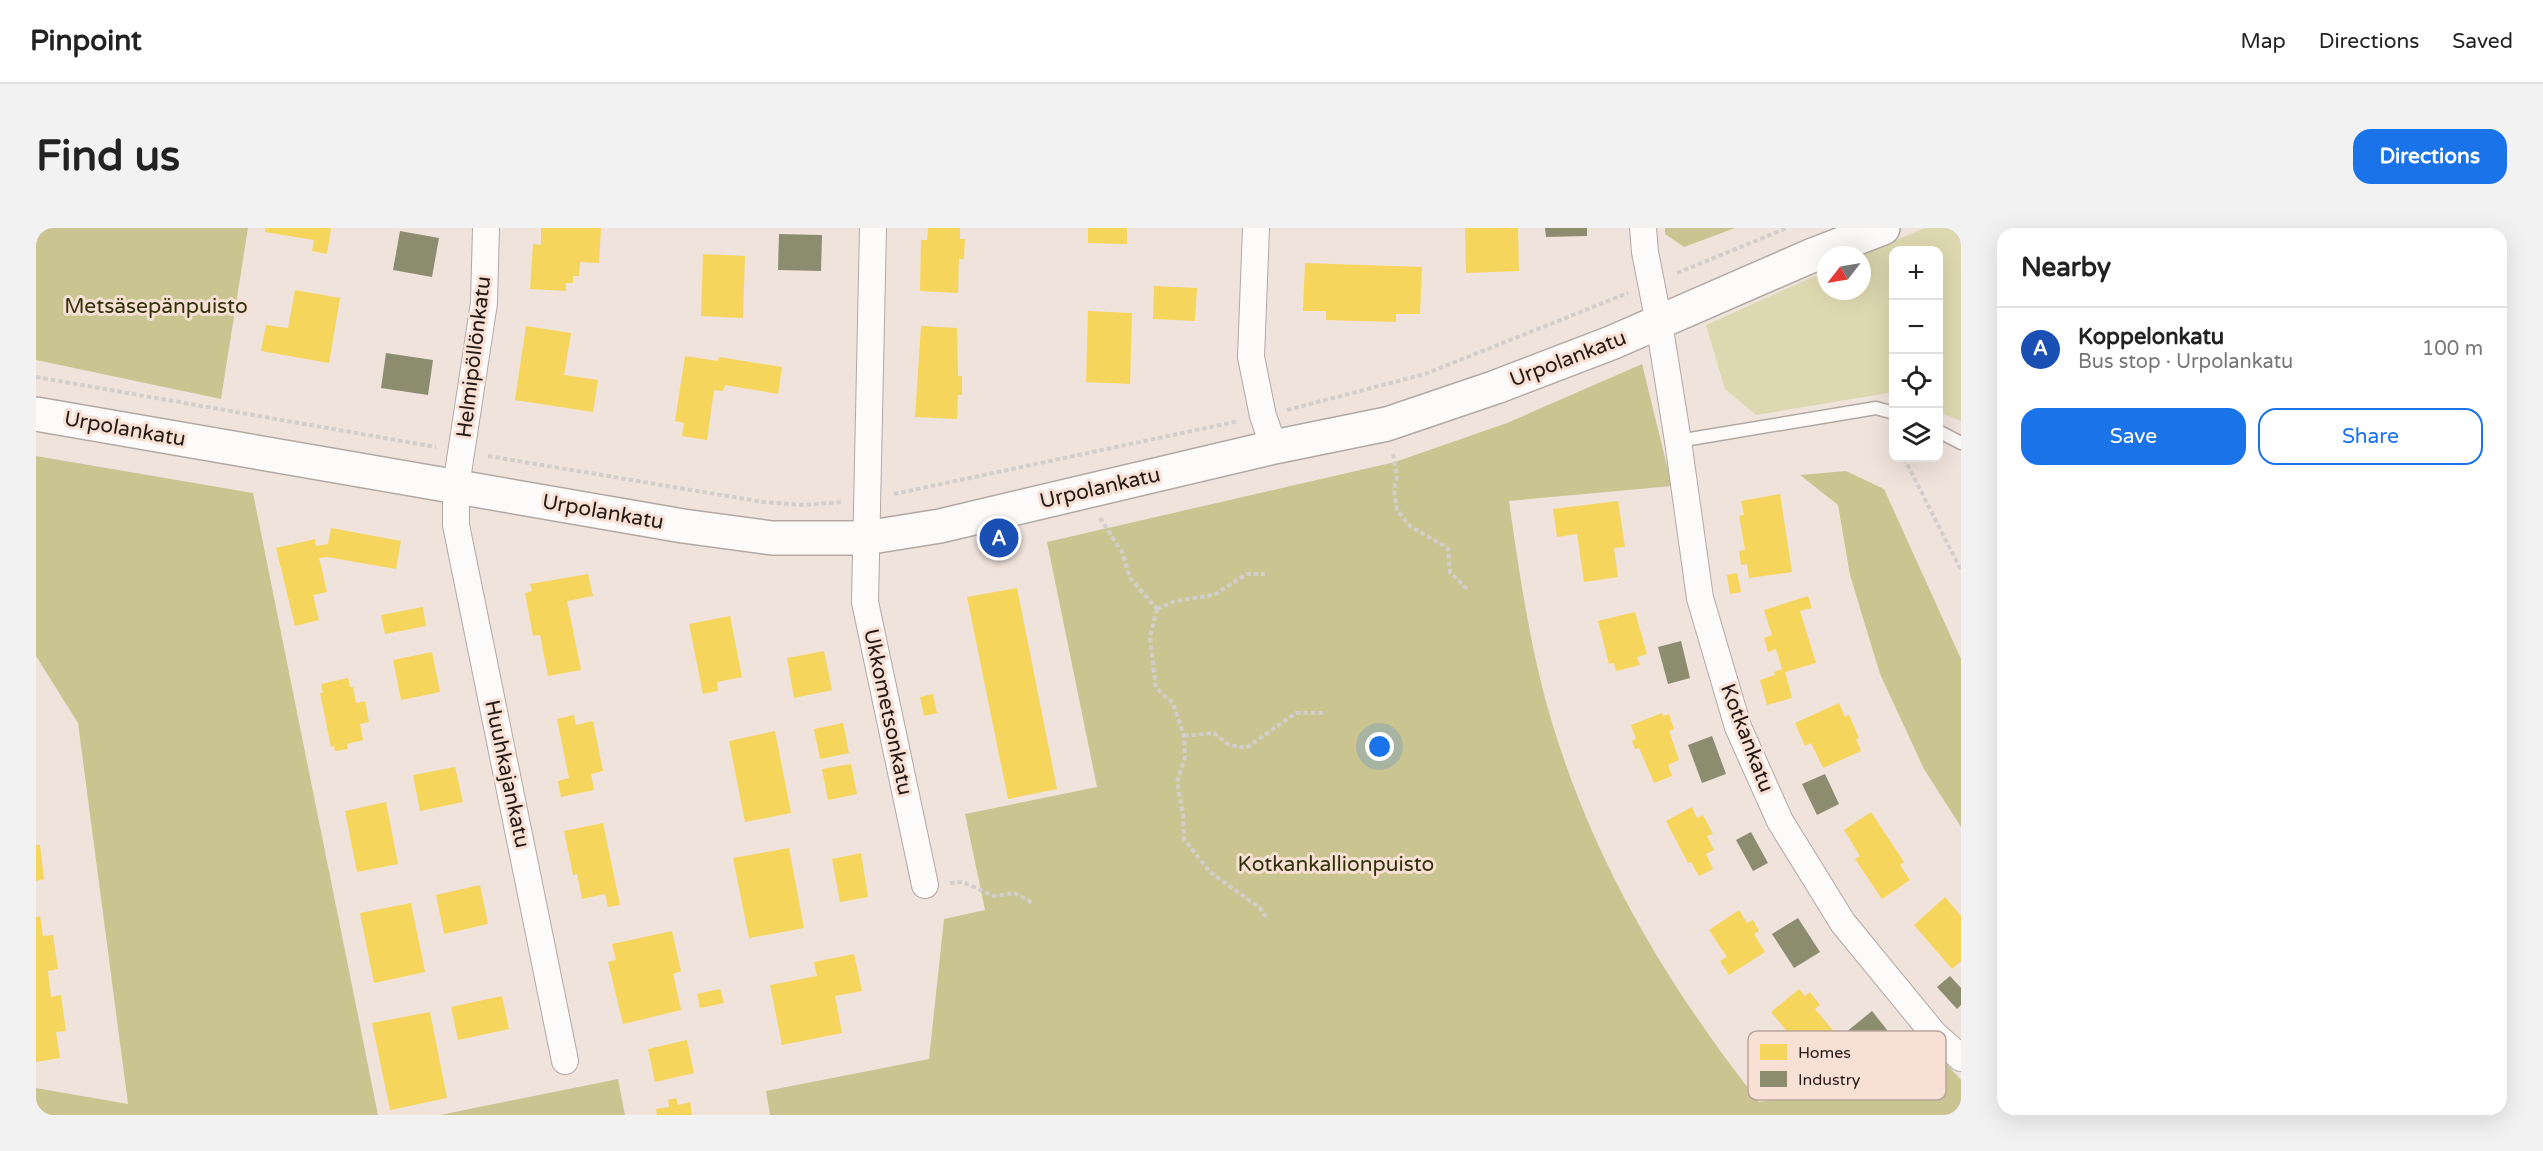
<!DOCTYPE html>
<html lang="en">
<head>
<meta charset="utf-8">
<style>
	body { margin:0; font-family:"Varela Round",sans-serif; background:#f2f2f2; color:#222 }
	.controls { position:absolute; right:18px; top:18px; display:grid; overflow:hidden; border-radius:12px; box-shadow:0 6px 24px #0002 }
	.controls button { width:54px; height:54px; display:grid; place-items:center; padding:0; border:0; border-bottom:2px solid #e0e0e0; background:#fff; color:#222; font:30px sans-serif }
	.compass { position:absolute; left:1781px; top:18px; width:54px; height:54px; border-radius:50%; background:#fff; box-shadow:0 6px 24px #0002; rotate:239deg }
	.you { position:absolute; left:1344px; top:519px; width:21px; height:21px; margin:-15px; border:4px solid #fff; border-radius:50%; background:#1a73e8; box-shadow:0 0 0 9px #1a73e833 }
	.badge { display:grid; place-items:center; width:39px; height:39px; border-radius:50%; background:#1a73e8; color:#fff; font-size:20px; font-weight:700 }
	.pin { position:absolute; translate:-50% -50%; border:3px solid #fff; box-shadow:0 2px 6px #0006 }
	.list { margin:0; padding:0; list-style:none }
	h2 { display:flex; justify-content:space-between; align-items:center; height:78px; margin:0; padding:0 24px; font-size:26px }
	h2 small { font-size:20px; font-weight:400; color:#767676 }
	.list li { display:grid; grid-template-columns:39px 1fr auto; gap:18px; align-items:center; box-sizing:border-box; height:84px; padding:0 24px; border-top:2px solid #e0e0e0 }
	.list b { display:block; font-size:22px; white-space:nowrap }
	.list p { margin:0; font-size:20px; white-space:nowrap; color:#767676 }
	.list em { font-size:20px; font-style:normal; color:#767676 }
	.actions { display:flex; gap:12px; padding:18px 24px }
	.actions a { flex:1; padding:14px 0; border:2px solid #1a73e8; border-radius:18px; text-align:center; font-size:21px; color:#1a73e8 }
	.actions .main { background:#1a73e8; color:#fff }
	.icon { flex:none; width:33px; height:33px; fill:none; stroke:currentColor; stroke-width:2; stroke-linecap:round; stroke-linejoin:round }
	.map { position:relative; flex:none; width:1925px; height:887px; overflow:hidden; border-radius:18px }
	header { display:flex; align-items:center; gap:36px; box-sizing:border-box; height:84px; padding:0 30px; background:#fff; border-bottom:2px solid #e0e0e0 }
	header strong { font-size:28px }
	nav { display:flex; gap:33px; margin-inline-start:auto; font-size:21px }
	.intro { display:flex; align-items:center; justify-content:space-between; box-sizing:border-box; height:144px; padding:0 36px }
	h1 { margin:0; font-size:42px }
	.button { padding:15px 27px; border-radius:18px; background:#1a73e8; color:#fff; font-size:21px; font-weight:700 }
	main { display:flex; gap:36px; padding:0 36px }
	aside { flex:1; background:#fff; border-radius:18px; box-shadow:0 6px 24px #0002 }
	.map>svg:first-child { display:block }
	.green { fill:#ddd8af }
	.forest { fill:#cac590 }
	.homes { fill:#f6d55c }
	.industry { fill:#8c8c6e }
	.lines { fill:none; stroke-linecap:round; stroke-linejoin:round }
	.service-casing { stroke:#b2a8a3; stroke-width:15 }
	.minor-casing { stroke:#b2a8a3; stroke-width:28 }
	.secondary-casing { stroke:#b2a8a3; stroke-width:36 }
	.path { stroke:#d2cecc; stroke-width:4; stroke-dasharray:4.5 3; stroke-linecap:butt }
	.service { stroke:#fdfbfa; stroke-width:12 }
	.minor { stroke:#fdfbfa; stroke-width:26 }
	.secondary { stroke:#fdfbfa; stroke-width:33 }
	.labels { text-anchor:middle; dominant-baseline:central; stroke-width:6; stroke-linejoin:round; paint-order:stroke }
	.park-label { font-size:21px; fill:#32320a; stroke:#f8e0d4 }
	.street-label { font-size:21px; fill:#231a16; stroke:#f8e0d4 }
	.key { fill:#f8e0d4; stroke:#b8a59b; stroke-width:1.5 }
	.key-label { font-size:16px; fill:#231a16 }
</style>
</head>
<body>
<header>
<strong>Pinpoint</strong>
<nav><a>Map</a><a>Directions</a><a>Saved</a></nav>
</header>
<div class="intro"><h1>Find us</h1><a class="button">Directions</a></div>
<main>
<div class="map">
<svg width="1925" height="887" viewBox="0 0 1925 887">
	<rect width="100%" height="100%" fill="#f0e3dc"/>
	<path class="green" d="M 1889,0 L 1925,0 L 1925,193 L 1903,184 L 1902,22 L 1858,22 L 1857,168 L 1852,165 L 1720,187 L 1689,161 L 1670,97 L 1790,43 L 1790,63 L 1826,63 L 1824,27 Z"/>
	<g class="forest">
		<path d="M 0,0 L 212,0 L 185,171 L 0,132 Z"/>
		<path d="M 1629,0 L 1699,0 L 1648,19 L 1629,6 Z"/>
		<path d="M 1606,136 L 1636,258 L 1473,273 C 1484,350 1495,427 1518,501 C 1561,640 1634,761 1723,874 L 1851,853 L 1895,819 L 1925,852 L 1925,887 L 734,887 L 730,863 L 893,831 L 908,691 L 949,682 L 929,586 L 1061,559 L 1011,314 L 1359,234 L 1471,195 Z"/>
		<path d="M 0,228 L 217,265 L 342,887 L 0,887 L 0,860 L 92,876 L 42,495 L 0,428 Z"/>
		<path d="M 1810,243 L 1848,261 L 1925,431 L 1925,599 L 1888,541 L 1844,446 L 1814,347 L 1802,277 L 1764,247 Z"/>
		<path d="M 582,851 L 589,887 L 404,887 Z"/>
	</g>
	<g class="homes">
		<path d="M 229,0 L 295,0 L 291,26 L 276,23 L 278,12 L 229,4 Z"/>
		<path d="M 505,0 L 565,0 L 563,35 L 544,34 L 543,48 L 537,48 L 537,55 L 530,55 L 530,63 L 494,61 L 497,16 L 505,17 Z"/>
		<path d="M 892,0 L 924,0 L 924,11 L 929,11 L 928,31 L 923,31 L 922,65 L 884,63 L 885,12 L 891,12 Z"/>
		<path d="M 1052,0 L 1091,0 L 1091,16 L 1052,15 Z"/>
		<path d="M 1429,0 L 1482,0 L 1483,43 L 1430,45 Z"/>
		<path d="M 667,26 L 709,28 L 707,90 L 665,88 Z"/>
		<path d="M 1269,35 L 1386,39 L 1384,86 L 1360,86 L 1360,94 L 1290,92 L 1290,83 L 1267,83 Z"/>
		<path d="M 1118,58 L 1161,60 L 1159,93 L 1117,91 Z"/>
		<path d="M 259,62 L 304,70 L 293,135 L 225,123 L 230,97 L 252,100 Z"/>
		<path d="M 1052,83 L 1096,85 L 1094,156 L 1050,154 Z"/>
		<path d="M 490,98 L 535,105 L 528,147 L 562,152 L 557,184 L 479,172 Z"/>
		<path d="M 885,98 L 921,100 L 922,148 L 926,148 L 926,167 L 922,167 L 921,191 L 879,189 Z"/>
		<path d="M 649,128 L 682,133 L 683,129 L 746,139 L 742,166 L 689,157 L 687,163 L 678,162 L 671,212 L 646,208 L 648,195 L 639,193 Z"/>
		<path d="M 1744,266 L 1756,344 L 1713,350 L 1711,336 L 1705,337 L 1703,323 L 1709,322 L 1703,288 L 1708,287 L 1705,273 Z"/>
		<path d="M 1582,273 L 1589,319 L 1578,320 L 1582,349 L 1548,354 L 1541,306 L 1521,309 L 1517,281 Z"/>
		<path d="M 295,300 L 365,313 L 360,341 L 291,329 L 283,330 L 291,364 L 277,367 L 283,392 L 259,398 L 240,320 L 279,311 L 280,318 L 292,316 Z"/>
		<path d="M 1701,345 L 1705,364 L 1694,366 L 1691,347 Z"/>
		<path d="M 552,346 L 557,368 L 531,373 L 545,442 L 512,448 L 504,407 L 497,408 L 489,365 L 496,363 L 494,356 Z"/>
		<path d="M 981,360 L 1021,561 L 972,571 L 931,369 Z"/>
		<path d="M 1772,368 L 1776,380 L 1764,383 L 1780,435 L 1749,444 L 1756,470 L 1731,477 L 1724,452 L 1739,447 L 1738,444 L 1746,441 L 1740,421 L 1732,424 L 1728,410 L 1736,407 L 1728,382 Z"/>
		<path d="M 387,379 L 390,398 L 349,406 L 345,387 Z"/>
		<path d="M 1599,384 L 1611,426 L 1601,429 L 1604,437 L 1580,443 L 1578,435 L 1573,436 L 1562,393 Z"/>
		<path d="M 694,388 L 706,449 L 681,454 L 682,463 L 667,466 L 653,396 Z"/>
		<path d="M 788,423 L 796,462 L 758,470 L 751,430 Z"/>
		<path d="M 396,424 L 404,464 L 365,472 L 357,432 Z"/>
		<path d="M 312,450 L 314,459 L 317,459 L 320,475 L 329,473 L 333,494 L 324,496 L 327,512 L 311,516 L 312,521 L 299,523 L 298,518 L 295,519 L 284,465 L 287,465 L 285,456 Z"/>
		<path d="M 897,466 L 901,485 L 888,488 L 884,469 Z"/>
		<path d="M 1803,475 L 1809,489 L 1813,487 L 1823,510 L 1820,511 L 1825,523 L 1787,540 L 1775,515 L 1769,518 L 1759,495 Z"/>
		<path d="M 1626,485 L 1627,488 L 1633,486 L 1638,501 L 1633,503 L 1643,532 L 1632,537 L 1636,548 L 1618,555 L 1603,520 L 1599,521 L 1596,513 L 1600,511 L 1595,497 Z"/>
		<path d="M 538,487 L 540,497 L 557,493 L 567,543 L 555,546 L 558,562 L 525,569 L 522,553 L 533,550 L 521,491 Z"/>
		<path d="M 807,495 L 813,525 L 784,531 L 778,501 Z"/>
		<path d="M 739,503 L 755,585 L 709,594 L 693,513 Z"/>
		<path d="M 815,536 L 821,566 L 792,572 L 786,541 Z"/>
		<path d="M 419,539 L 427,574 L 384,583 L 377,547 Z"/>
		<path d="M 350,574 L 362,636 L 321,644 L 309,583 Z"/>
		<path d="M 1656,579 L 1661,590 L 1667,587 L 1677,606 L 1671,608 L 1678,622 L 1670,626 L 1677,641 L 1663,648 L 1655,634 L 1652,635 L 1630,593 Z"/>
		<path d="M 1835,584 L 1868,634 L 1864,637 L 1874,652 L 1846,671 L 1819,631 L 1824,628 L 1808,602 Z"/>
		<path d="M 567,595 L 584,677 L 572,679 L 569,666 L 546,671 L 541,646 L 537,647 L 528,603 Z"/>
		<path d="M 0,617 L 4,617 L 8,651 L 0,653 Z"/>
		<path d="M 753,620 L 768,700 L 713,710 L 697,630 Z"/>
		<path d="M 825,625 L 832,669 L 804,674 L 796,631 Z"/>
		<path d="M 444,657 L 452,696 L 408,706 L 400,667 Z"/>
		<path d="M 1909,669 L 1925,688 L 1925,733 L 1916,741 L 1878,697 Z"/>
		<path d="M 375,675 L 389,744 L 338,755 L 324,685 Z"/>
		<path d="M 1703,682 L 1711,695 L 1717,692 L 1723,703 L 1718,706 L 1729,724 L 1693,747 L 1684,733 L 1691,729 L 1673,702 Z"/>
		<path d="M 4,688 L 7,708 L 17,707 L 22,741 L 12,743 L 15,769 L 25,767 L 30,803 L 20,804 L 24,830 L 0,834 L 0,689 Z"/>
		<path d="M 636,703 L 645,743 L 637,746 L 645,782 L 587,796 L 572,734 L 580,732 L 576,716 Z"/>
		<path d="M 818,726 L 826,763 L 799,768 L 806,805 L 746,817 L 734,757 L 781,748 L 778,734 Z"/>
		<path d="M 684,761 L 688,775 L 664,780 L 661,766 Z"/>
		<path d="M 1763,761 L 1769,768 L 1774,764 L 1784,777 L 1779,781 L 1800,806 L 1772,829 L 1735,784 Z"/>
		<path d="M 466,768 L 473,801 L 422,812 L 415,779 Z"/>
		<path d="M 394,784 L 411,870 L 354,882 L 336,795 Z"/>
		<path d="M 651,812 L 658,845 L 619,854 L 612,821 Z"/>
		<path d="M 640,870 L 642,877 L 654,874 L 656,887 L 621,887 L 620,881 L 633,879 L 632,872 Z"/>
	</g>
	<g class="industry">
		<path d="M 1509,0 L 1551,0 L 1551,8 L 1510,9 Z"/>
		<path d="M 364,3 L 403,10 L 396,49 L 357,42 Z"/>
		<path d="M 743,6 L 786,7 L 785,43 L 742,42 Z"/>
		<path d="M 350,125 L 397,132 L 392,167 L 345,160 Z"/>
		<path d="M 1645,413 L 1654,450 L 1632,456 L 1622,419 Z"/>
		<path d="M 1676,508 L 1690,546 L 1666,555 L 1652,517 Z"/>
		<path d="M 1789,546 L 1803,576 L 1781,587 L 1766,556 Z"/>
		<path d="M 1715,604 L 1732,635 L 1717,643 L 1700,612 Z"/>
		<path d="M 1762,690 L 1784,724 L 1758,740 L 1736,706 Z"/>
		<path d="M 1914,748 L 1925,760 L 1925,777 L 1921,781 L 1901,759 Z"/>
		<path d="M 1836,783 L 1863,817 L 1836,838 L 1809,805 Z"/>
	</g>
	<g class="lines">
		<defs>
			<g id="service">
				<path d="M 1902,203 L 1925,215"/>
				<path d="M 1642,213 L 1840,180 L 1858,185"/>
			</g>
			<g id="minor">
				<path d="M 450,0 L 448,75 L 420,258 L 420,297 L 529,833"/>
				<path d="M 837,0 L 829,374 L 889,657"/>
				<path d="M 1220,0 L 1215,129 L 1227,188 L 1238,219"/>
				<path d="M 1607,0 L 1609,24 L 1623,95 L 1642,213 L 1664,370 L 1702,499 L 1744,593 L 1807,695 L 1898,806 L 1925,830"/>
			</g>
			<path id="secondary" d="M 0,186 L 647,298 L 736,310 L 829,310 L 904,298 L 1238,219 L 1351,196 L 1460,159 L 1575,115 L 1777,27 L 1847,0"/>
		</defs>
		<use href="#service" class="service-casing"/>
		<use href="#minor" class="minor-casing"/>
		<use href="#secondary" class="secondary-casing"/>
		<g class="path">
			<path d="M 1641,45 L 1751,0"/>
			<path d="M 0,149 L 400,219"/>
			<path d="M 1251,182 L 1389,146 L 1592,65"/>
			<path d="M 1357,226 L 1361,248 L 1358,262 L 1361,282 L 1375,299 L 1412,320 L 1414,344 L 1432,362"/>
			<path d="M 452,228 L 727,274 L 767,277 L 806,274"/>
			<path d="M 1868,230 L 1925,342"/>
			<path d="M 858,266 L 1203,193"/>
			<path d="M 1064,290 L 1086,324 L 1094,350 L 1121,381"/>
			<path d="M 1121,381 L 1114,409 L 1120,460 L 1137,475 L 1148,508 L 1149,529 L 1141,554 L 1147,586 L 1148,611 L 1174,644 L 1224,680 L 1232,692"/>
			<path d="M 1121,381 L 1139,373 L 1178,367 L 1211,346 L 1229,346"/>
			<path d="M 1148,508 L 1178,505 L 1193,517 L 1210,520 L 1260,485 L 1288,485"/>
			<path d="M 914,655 L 927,654 L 958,668 L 978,665 L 997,675"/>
		</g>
		<use href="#service" class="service"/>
		<use href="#minor" class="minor"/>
		<use href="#secondary" class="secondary"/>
	</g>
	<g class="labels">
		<g class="park-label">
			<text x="120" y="78">Metsäsepänpuisto</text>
			<text x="1300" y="636">Kotkankallionpuisto</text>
		</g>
		<g class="street-label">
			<text transform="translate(438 129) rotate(-83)">Helmipöllönkatu</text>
			<text transform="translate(1532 131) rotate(-21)">Urpolankatu</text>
			<text transform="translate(89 201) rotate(10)">Urpolankatu</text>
			<text transform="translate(1064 260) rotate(-13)">Urpolankatu</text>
			<text transform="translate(567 284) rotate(10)">Urpolankatu</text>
			<text transform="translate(852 484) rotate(78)">Ukkometsonkatu</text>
			<text transform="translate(1711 510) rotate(69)">Kotkankatu</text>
			<text transform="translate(471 546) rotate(78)">Huuhkajankatu</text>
		</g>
	</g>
	<rect x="1712" y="803" width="198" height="69" rx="9" class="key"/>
	<rect x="1724" y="816" width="27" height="16" fill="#f6d55c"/>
	<rect x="1724" y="843" width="27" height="16" fill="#8c8c6e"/>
	<g class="key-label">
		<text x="1762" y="830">Homes</text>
		<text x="1762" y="857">Industry</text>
	</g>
</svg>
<div class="controls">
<button>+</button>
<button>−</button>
<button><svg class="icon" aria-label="locate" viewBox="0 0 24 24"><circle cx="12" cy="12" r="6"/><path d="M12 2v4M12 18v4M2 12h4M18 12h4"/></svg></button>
<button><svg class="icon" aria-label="layers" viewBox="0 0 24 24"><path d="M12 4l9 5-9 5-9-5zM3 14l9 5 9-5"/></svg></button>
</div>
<svg class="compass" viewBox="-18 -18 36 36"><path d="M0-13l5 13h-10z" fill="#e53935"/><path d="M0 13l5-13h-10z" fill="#767676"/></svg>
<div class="you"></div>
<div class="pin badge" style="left:963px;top:310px;background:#1a4fb4">A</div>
</div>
<aside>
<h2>Nearby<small></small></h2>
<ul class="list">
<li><span class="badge" style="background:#1a4fb4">A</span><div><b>Koppelonkatu</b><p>Bus stop · Urpolankatu</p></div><em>100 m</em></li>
</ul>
<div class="actions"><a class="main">Save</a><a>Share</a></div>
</aside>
</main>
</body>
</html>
